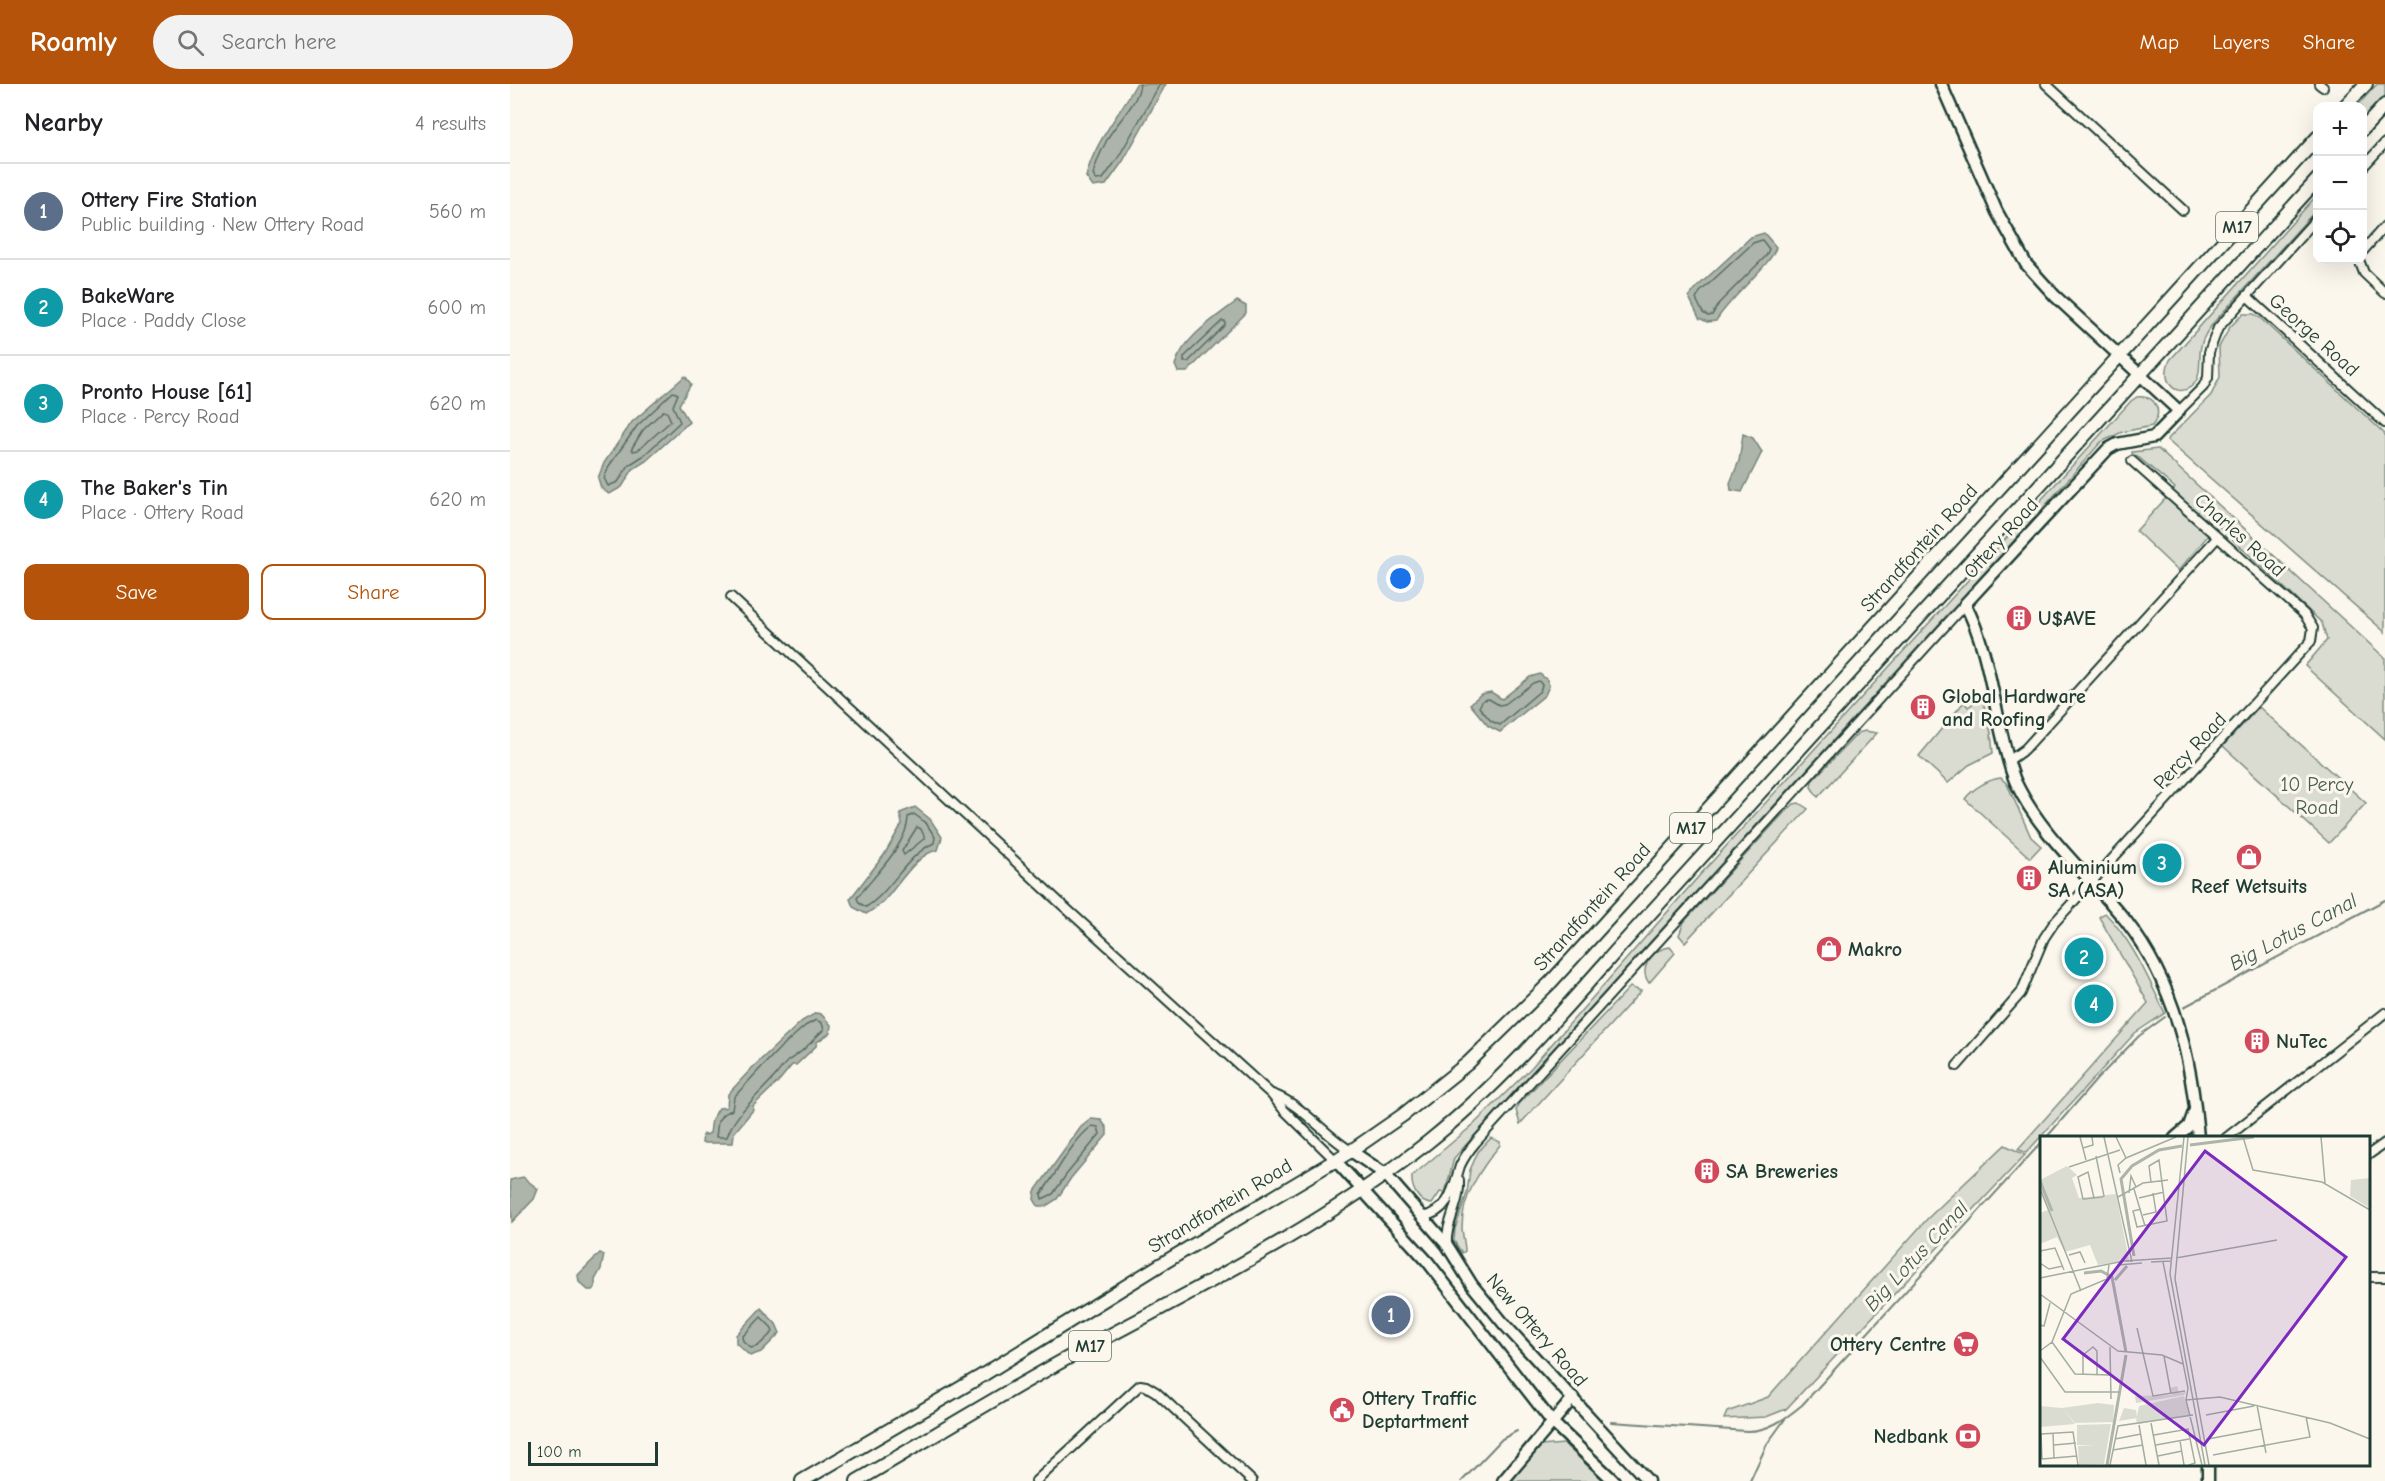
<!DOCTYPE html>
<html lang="en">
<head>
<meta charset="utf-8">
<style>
	body { margin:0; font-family:"Comic Neue",sans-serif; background:#f2f2f2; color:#202124 }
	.controls { position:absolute; right:18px; top:18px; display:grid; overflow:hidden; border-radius:12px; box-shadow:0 6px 24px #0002 }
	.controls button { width:54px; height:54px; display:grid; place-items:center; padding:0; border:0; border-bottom:2px solid #e0e0e0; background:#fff; color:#202124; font:30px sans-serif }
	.scale { position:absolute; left:18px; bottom:15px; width:130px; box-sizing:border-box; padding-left:6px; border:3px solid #1f3d34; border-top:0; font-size:16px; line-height:21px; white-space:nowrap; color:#1f3d34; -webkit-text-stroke:4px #fbf7ec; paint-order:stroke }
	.you { position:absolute; left:891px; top:495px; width:21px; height:21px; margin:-15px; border:4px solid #fff; border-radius:50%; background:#1a73e8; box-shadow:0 0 0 9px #1a73e833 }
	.badge { display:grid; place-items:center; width:39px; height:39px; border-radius:50%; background:#b45309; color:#fff; font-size:20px; font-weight:700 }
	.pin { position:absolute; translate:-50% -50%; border:3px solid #fff; box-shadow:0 2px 6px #0006 }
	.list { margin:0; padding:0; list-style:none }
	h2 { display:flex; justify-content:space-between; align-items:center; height:78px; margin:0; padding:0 24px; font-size:26px }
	h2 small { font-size:20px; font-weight:400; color:#757577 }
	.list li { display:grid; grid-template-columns:39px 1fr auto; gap:18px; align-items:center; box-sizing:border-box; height:96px; padding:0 24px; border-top:2px solid #e0e0e0 }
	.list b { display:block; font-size:22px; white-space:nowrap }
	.list p { margin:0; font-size:20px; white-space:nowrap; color:#757577 }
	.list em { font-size:20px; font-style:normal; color:#757577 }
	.actions { display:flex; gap:12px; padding:18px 24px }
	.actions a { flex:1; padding:14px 0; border:2px solid #b45309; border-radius:12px; text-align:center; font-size:21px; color:#b45309 }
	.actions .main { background:#b45309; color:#fff }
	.icon { flex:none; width:33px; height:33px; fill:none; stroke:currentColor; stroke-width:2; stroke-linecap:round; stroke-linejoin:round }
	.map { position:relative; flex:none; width:1875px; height:1397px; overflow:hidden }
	header { display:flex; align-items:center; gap:36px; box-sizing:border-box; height:84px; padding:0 30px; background:#b45309; color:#fff }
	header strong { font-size:28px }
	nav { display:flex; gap:33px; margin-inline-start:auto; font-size:21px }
	.search { width:420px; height:54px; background:#f2f2f2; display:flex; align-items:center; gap:15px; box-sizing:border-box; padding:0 21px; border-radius:33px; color:#757577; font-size:22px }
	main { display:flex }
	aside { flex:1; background:#fff }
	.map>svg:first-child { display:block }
	.green { fill:#dbdcd1; stroke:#7d8c82; stroke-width:1.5 }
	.water { fill:#adb4aa; stroke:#74847b; stroke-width:1.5 }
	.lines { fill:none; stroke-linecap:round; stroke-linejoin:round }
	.shore { stroke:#586d63; stroke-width:1.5 }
	.stream { stroke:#74847b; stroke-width:2 }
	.street-casing { stroke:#1f3d34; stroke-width:12 }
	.secondary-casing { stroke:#1f3d34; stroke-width:15 }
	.primary-casing { stroke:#1f3d34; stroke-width:16 }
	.street { stroke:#fbf7ec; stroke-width:8 }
	.secondary { stroke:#fbf7ec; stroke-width:10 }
	.primary { stroke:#fbf7ec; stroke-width:12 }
	.labels { text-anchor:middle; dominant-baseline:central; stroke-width:6; stroke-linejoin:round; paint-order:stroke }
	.shield { fill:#fbf7ec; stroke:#61756b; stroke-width:1.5 }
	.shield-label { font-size:18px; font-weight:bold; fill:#1f3d34 }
	.street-label { font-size:20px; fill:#1f3d34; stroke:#fbf7ec }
	.poi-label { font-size:20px; font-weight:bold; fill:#1f3d34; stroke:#fbf7ec; text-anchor:start }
	.park-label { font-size:20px; fill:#455d53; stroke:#fbf7ec }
	.water-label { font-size:21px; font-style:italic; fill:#425b52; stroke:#fbf7ec }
	.inset-river { fill:none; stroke:#adb4aa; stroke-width:3 }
	.inset-road { fill:none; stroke:#a3ada2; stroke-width:1.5 }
	.view { fill:#7b2cbf; fill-opacity:0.15; stroke:#7b2cbf; stroke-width:3 }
	.inset-edge { fill:none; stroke:#1f3d34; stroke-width:3 }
</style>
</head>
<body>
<header>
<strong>Roamly</strong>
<div class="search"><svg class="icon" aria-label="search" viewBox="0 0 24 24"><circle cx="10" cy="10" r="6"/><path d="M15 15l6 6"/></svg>Search here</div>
<nav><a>Map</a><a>Layers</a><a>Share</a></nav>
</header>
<main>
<aside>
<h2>Nearby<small>4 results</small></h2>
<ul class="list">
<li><span class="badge" style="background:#5c6f8a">1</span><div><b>Ottery Fire Station</b><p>Public building · New Ottery Road</p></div><em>560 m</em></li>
<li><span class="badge" style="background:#0f9aa8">2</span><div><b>BakeWare</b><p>Place · Paddy Close</p></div><em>600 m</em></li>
<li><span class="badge" style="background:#0f9aa8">3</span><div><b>Pronto House [61]</b><p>Place · Percy Road</p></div><em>620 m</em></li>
<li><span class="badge" style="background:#0f9aa8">4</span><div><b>The Baker's Tin</b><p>Place · Ottery Road</p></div><em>620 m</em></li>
</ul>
<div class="actions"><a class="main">Save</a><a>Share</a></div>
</aside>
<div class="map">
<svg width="1875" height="1397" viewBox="0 0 1875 1397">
	<rect width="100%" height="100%" fill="#fbf7ec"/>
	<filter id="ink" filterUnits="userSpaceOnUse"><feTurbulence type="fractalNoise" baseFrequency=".0167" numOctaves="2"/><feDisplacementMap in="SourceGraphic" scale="12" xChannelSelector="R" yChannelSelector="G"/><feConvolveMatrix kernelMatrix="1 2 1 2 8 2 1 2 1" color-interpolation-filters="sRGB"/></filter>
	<g filter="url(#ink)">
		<g class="green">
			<path d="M 1867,0 L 1875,0 L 1875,12 L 1853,36 L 1852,22 L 1847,22 Z"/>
			<path d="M 1807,111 L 1807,125 L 1705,237 C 1699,245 1693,252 1691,262 C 1688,274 1693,293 1682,302 C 1664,316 1650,294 1660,276 Z"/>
			<path d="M 1733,230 L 1744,230 L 1750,234 L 1875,350 L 1875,548 L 1657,356 L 1701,311 L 1710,293 L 1709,263 L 1720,243 Z"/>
			<path d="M 1627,313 C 1647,311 1653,328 1642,342 L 1612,348 L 1591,358 L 1497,465 L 944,1074 L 935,1109 L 930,1108 L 922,1120 C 909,1120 901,1104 902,1092 L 963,1041 L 1021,984 L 1189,792 L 1621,317 Z"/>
			<path d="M 1648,365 L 1875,574 L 1875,655 L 1795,582 L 1817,556 L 1812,539 L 1707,441 L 1668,487 L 1626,447 L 1665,404 L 1628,373 L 1622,370 L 1622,368 Z"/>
			<path d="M 1472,613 L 1481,649 L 1483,669 L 1459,681 L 1438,699 L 1409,672 L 1454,618 L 1458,623 Z"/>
			<path d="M 1749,623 L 1856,719 L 1819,759 L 1713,662 Z"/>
			<path d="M 1355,647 L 1367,649 L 1308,713 L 1301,703 L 1302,697 L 1348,649 Z"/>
			<path d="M 1491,694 L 1497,700 L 1521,753 L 1531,762 L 1520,774 L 1455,715 C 1462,705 1479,695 1491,694 Z"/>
			<path d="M 1289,719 L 1298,725 L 1175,858 L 1169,851 L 1174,838 L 1274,729 L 1284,720 Z"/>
			<path d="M 1595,829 C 1622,856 1638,894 1655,929 L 1625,949 L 1516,1069 L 1508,1065 L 1638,919 L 1589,833 Z"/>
			<path d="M 1160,863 L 1165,869 L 1139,899 C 1128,884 1143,864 1160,863 Z"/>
			<path d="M 1120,903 L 1131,907 L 1010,1040 L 1006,1026 L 1010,1019 Z"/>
			<path d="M 981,1054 L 990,1058 L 990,1061 C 971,1084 952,1112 952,1143 C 952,1150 955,1159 955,1167 L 952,1169 L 944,1157 L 945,1145 L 957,1109 L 960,1086 L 968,1068 Z"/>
			<path d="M 1495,1061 L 1515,1071 L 1276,1325 L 1256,1333 L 1214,1335 L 1217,1328 L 1258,1313 L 1418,1134 Z"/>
			<path d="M 1054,1360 L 1094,1397 L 1001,1397 L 1030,1362 Z"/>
		</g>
		<g class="water">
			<path d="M 626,0 L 656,0 L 613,77 L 596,101 L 583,103 L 576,93 C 584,58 609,32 626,0 Z"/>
			<path d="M 1254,149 L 1266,163 C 1263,179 1218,215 1206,237 L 1197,238 L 1189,234 L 1179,213 L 1186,204 L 1241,153 Z"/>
			<path d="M 727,217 L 736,222 L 736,229 L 677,288 L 668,288 L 665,281 C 674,253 705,234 727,217 Z"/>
			<path d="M 175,292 L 181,300 L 169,321 L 179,338 L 136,377 L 123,385 L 112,403 L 99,410 L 91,404 L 88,394 L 94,379 L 122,338 Z"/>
			<path d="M 1233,350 L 1243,354 L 1252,368 L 1232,408 L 1221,406 L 1220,399 L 1229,377 Z"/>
			<path d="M 1030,590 L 1037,596 L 1039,602 L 1035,611 L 990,648 L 978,642 L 960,620 L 971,610 L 981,608 L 992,615 L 1020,593 Z"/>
			<path d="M 405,723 L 420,735 L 432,753 L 428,766 C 407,768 386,805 372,819 C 367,823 361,827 356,830 L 343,823 L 340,815 L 374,771 L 392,740 L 390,729 Z"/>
			<path d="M 306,929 L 311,930 L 321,941 L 320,949 L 307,958 L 306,962 L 286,981 L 282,981 L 268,998 L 243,1022 L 243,1026 L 224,1049 L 223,1059 L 192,1059 L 193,1050 L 196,1051 L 200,1049 L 202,1035 L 209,1024 L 217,1023 L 218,1010 L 242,984 L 292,937 Z"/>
			<path d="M 581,1035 L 591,1036 L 597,1044 L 597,1051 L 561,1094 L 547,1115 L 536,1122 L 528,1122 L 524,1115 L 525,1107 L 571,1043 Z"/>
			<path d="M 13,1093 L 28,1105 L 24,1115 L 2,1138 L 0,1096 Z"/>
			<path d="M 90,1169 L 94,1171 L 91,1185 L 85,1196 L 85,1203 L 82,1206 L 78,1206 L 69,1198 L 68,1191 Z"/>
			<path d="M 251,1224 L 266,1240 L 270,1249 L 251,1268 L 240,1272 L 226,1259 L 226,1251 Z"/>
		</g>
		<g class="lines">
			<g class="shore">
				<path d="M 630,0 C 628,19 609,36 599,52 C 592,65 586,77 583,91 L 586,96 L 593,95 L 608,74 L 650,0"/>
				<path d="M 1252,156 L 1259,165 L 1256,172 L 1209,219 L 1202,231 L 1198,232 L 1193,229 L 1186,215 L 1190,208 L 1243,159 Z"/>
				<path d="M 712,237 L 715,237 L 715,241 L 678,278 L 674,278 L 674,273 Z"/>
				<path d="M 163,308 L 168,310 L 163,322 L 170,338 L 133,372 L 119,381 L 108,398 L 98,402 L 94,394 L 99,382 L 127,342 Z"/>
				<path d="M 153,327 L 157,328 L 161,337 L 128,366 L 123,367 L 122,364 L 133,346 Z"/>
				<path d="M 1029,597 L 1032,601 L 1030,607 L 990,641 L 981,637 L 969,623 L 973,616 L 979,615 L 989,621 L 995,620 L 1023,599 Z"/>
				<path d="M 404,730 L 416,739 L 425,753 L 424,759 C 395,772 382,807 356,823 L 349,819 L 347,814 C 363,793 398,760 398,733 Z"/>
				<path d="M 407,743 L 411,745 L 415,754 L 394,771 L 392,767 Z"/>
				<path d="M 306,936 L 312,939 L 314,946 C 306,951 304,957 297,962 C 292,968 285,972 279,976 C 274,980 270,986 266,991 C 251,1009 224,1030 217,1053 L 206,1053 L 208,1037 L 213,1030 L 222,1026 L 224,1013 L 247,988 L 270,964 L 295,942 Z"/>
				<path d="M 582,1042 L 588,1043 L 590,1050 L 556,1091 L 543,1110 L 532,1115 L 531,1110 C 548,1088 560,1059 582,1042 Z"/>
				<path d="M 251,1233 L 261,1243 L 263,1248 L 248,1262 L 241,1264 L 233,1257 L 232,1253 Z"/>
			</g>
			<g class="stream">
				<path d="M 1674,923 L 1875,816"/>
				<path d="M 1536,1054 L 1587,995 L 1629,952 L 1655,933"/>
				<path d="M 1101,1338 L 1237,1347 C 1259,1347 1275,1335 1292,1321 L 1532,1058"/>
				<path d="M 952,1397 L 992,1355 L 1007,1347"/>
				<path d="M 1240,1397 L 1257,1360 L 1275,1335"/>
			</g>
			<defs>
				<g id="street">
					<path d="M 1536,0 L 1673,126"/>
					<path d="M 1809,0 L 1813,3"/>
					<path d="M 1852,84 L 1875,59"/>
					<path d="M 1852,168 L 1875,142"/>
					<path d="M 1849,176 L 1854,189 L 1875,209"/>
					<path d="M 1737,212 L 1875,339"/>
					<path d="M 1669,327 L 1693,303 L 1698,294 L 1699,268 L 1708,244 L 1808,133"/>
					<path d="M 221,513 L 549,818 L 761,1010 L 774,1026 L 825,1076"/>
					<path d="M 1498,677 L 1515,665 L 1707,454"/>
					<path d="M 1447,982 L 1511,909 L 1534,854 L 1544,839 L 1801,557 L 1803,544 L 1794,530 L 1622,377"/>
					<path d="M 762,1010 C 792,1020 814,1051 841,1067"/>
					<path d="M 1716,1054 L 1875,929"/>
					<path d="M 1858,1071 L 1875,1059"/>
					<path d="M 912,1133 C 939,1128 943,1105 950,1082 C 954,1073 960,1065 966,1058 L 1455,520"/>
					<path d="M 937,1161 C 935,1139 951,1119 949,1096"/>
					<path d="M 1858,1193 L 1875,1193"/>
					<path d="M 526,1397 L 630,1301 L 636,1302 L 646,1308 L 742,1397"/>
				</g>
				<g id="secondary">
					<path d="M 1431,0 L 1487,128 L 1516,180 L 1545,212 L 1669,327 L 1644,353 L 1607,360 L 1598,365 L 1455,520 C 1476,559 1482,608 1492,651 C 1496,667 1499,683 1506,699 C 1532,753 1579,791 1616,837 C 1665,900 1682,976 1688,1054"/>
					<path d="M 1665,1054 L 1679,1042 L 1684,1028"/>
					<path d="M 841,1067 L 875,1090 L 937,1161 L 962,1201 L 994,1240 L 1138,1397"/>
					<path d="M 825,1076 L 918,1178 L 1042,1338 L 1104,1397"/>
					<path d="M 1698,1380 L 1698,1397"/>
					<path d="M 993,1397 L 1063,1314"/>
				</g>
				<g id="primary">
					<path d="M 1835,22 L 1856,0"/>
					<path d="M 1852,46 L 1875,21"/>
					<path d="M 292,1397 L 468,1294 L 650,1181 L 841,1067 L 893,1031 L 958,979 L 1041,898 L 1808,53"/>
					<path d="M 347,1397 C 424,1352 499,1305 578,1263 C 694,1201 815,1140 918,1058 C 988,1002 1046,935 1105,868 L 1808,95"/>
				</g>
			</defs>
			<use href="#street" class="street-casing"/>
			<use href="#secondary" class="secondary-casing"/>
			<use href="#primary" class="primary-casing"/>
			<use href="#street" class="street"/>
			<use href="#secondary" class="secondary"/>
			<use href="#primary" class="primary"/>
		</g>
	</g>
	<defs>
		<symbol id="building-disc" viewBox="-11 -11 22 22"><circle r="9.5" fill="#d1495b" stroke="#fbf7ec"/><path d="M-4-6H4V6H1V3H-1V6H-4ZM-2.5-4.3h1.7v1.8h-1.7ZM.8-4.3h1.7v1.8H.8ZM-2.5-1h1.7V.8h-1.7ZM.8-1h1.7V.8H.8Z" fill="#fff"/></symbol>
		<symbol id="shop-disc" viewBox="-11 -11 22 22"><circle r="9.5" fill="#d1495b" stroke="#fbf7ec"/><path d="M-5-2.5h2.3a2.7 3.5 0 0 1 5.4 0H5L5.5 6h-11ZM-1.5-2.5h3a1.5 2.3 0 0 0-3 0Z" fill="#fff"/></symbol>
		<symbol id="supermarket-disc" viewBox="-11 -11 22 22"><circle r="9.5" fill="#d1495b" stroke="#fbf7ec"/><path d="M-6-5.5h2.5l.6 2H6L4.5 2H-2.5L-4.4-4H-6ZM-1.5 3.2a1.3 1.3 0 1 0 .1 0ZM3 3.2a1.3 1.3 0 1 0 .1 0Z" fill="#fff"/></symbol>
		<symbol id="civic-disc" viewBox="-11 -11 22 22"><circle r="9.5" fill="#d1495b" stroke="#fbf7ec"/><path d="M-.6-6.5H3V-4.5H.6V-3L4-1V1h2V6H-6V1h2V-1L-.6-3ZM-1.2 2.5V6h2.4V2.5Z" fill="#fff"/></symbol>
		<symbol id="bank-disc" viewBox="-11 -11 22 22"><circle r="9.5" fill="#d1495b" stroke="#fbf7ec"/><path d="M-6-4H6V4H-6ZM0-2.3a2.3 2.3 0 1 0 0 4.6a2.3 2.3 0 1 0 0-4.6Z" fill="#fff"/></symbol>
	</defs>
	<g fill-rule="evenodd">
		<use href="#building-disc" x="1494" y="519" width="30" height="30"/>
		<use href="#building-disc" x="1398" y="608" width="30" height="30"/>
		<use href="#shop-disc" x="1724" y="758" width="30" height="30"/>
		<use href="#building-disc" x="1504" y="779" width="30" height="30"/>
		<use href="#shop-disc" x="1304" y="850" width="30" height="30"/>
		<use href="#building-disc" x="1732" y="942" width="30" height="30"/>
		<use href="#building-disc" x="1182" y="1072" width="30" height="30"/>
		<use href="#supermarket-disc" x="1441" y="1245" width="30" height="30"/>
		<use href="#civic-disc" x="817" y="1311" width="30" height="30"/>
		<use href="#bank-disc" x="1443" y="1337" width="30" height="30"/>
	</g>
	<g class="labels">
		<g class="shield">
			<rect x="1706" y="128" width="42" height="30" rx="4.5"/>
			<rect x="1160" y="729" width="42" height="30" rx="4.5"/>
			<rect x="559" y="1247" width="42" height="30" rx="4.5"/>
		</g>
		<g class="shield-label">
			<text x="1727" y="143">M17</text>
			<text x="1181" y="744">M17</text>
			<text x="580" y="1262">M17</text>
		</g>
		<g class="street-label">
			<text transform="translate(1804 251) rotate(42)">George Road</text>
			<text transform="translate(1730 451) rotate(42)">Charles Road</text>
			<text transform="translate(1491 454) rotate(-48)">Ottery Road</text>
			<text transform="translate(1409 464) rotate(-48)">Strandfontein Road</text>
			<text transform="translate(1680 667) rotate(-47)">Percy Road</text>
			<text transform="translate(1082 823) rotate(-48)">Strandfontein Road</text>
			<text transform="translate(710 1122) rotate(-31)">Strandfontein Road</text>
			<text transform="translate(1027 1246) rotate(49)">New Ottery Road</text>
		</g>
		<g class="poi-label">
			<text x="1528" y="534">U$AVE</text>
			<text x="1432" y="612">Global Hardware<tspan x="1432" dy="23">and Roofing</tspan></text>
			<text x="1538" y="783">Aluminium<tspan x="1538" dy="23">SA (ASA)</tspan></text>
			<text x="1739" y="802" text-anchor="middle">Reef Wetsuits</text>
			<text x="1338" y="865">Makro</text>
			<text x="1766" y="957">NuTec</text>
			<text x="1216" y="1087">SA Breweries</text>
			<text x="1436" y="1260" text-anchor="end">Ottery Centre</text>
			<text x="852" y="1314">Ottery Traffic<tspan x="852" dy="23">Deptartment</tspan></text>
			<text x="1438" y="1352" text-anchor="end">Nedbank</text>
		</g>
		<g class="park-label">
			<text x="1807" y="700">10 Percy<tspan x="1807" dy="23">Road</tspan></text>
		</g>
		<g class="water-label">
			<text transform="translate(1783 848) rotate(-28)">Big Lotus Canal</text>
			<text transform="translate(1406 1172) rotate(-47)">Big Lotus Canal</text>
		</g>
	</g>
	<g transform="translate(1530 1052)">
		<rect width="330" height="330" fill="#fbf7ec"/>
		<path d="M 27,30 L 37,39 L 32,42 L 39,62 L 76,58 L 89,124 L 58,129 L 50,109 L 25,116 L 17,101 L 0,108 L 0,77 L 8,74 L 0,56 L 0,44 ZM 330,42 L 330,72 L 310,60 L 311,44 ZM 137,250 L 139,257 L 146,256 L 144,259 L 96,267 L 95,260 L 132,259 L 130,252 ZM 144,260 L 149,279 L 99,288 L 96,285 L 99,270 ZM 58,267 L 74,269 L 73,286 L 35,287 L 23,272 L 35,288 L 0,291 L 0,270 L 22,272 ZM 84,272 L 96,274 L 97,282 L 79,285 ZM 71,288 L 64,328 L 39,329 L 38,310 L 55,309 L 37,309 L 37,289 Z" fill="#dbdcd1"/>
		<path class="inset-river" d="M 150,9 L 214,1M 0,45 L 12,75M 94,120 L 81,43 L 92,30 L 119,14 L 142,10M 44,137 L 61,135 L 72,141 L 86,216M 75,144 L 87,130M 67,329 L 86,219"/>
		<path class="inset-road" d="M 40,1 L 46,24M 64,1 L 92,126M 76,1 L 86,22M 144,1 L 130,138 L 165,329M 148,1 L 135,143 L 169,329M 203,1 L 213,34 L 282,46 L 330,74M 281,1 L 285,47M 43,12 L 53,9 L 52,1M 29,31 L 80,14M 80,37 L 78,29 L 86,22 L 136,1M 94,53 L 105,90M 1,55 L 41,155M 89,57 L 91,40 L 96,51M 78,61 L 103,47 L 128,44M 54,62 L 48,36 L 38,41 L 43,63 L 44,63 L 62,61 L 64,60 L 56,20M 99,62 L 124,56M 101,73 L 93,75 L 97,91 L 127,85 L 119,24 L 109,30 L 111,46M 103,79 L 116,76 L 113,57M 0,115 L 15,112 L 24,134M 29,119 L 40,116 L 45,127M 136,122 L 237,104M 111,126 L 132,125M 123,126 L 148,252 L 146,264M 0,127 L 9,133 L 23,130M 78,129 L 102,127M 0,142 L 84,125 L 132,122M 0,158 L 78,215 L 122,219 L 143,228M 0,189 L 4,190 L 10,167M 97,192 L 113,260 L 145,255M 12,206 L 35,238 L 70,239M 70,211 L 71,263M 0,215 L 12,206 L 31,158 L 67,143 L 69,129M 124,220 L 131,258M 0,221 L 25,256 L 80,256M 43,239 L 43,219 L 53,211 L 57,215 L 57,239M 146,264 L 180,261 L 290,287 L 330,303M 146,264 L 162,329M 217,269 L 226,317M 166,279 L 214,270M 111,287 L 119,329M 99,289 L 106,329M 13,297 L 14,322M 114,299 L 148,293 L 155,327 L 149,329M 75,303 L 101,298M 168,303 L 221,293M 140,305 L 144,329M 14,309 L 36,307M 116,309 L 149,303M 73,314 L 103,309M 173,319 L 270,301 L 266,281M 118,320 L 142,315M 2,323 L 1,298 L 33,296 L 38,329M 2,323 L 37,320M 70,329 L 78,290 L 153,279"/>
		<path class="view" d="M 165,15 L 306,121 L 164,309 L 23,203 Z"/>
		<rect width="330" height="330" class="inset-edge"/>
	</g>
</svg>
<div class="controls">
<button>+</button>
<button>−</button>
<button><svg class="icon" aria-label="locate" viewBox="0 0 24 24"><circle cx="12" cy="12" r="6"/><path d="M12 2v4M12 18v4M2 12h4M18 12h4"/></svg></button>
</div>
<div class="scale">100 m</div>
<div class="you"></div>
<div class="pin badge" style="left:881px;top:1231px;background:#5c6f8a">1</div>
<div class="pin badge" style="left:1574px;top:873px;background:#0f9aa8">2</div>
<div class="pin badge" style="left:1652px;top:779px;background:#0f9aa8">3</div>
<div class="pin badge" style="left:1584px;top:920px;background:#0f9aa8">4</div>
</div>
</main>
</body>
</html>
